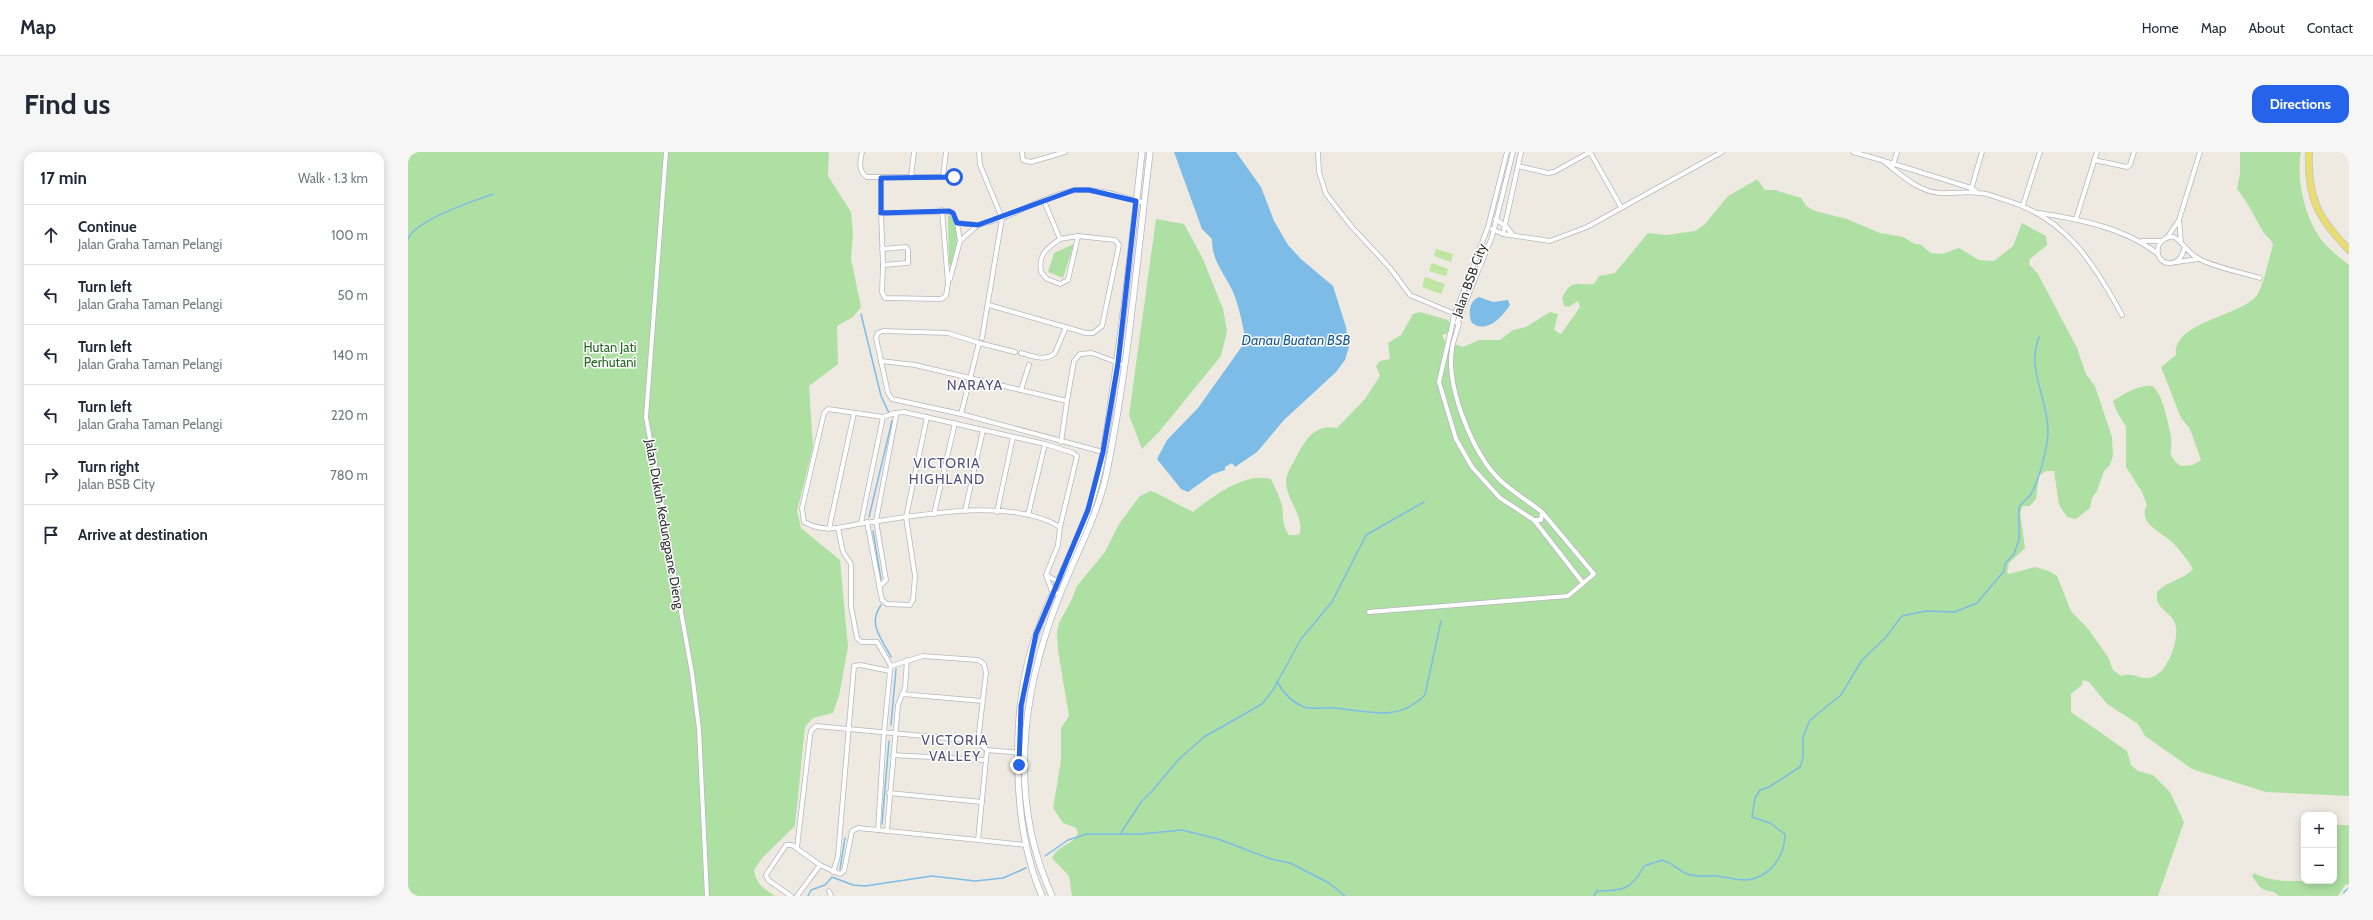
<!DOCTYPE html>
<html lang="en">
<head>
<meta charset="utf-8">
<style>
	body { margin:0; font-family:Cabin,sans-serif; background:#f6f6f7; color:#1f2937 }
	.controls { position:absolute; right:12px; bottom:12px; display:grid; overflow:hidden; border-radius:8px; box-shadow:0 2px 10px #0003 }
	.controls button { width:36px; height:36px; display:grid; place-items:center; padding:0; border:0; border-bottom:1px solid #e0e1e3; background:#fff; color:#1f2937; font:20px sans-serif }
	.stop { position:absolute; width:12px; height:12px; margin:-9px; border:3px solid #2563eb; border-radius:50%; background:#fff }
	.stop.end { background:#2563eb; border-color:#fff; box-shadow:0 1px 4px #0008 }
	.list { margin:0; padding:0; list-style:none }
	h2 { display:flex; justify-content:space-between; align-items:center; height:52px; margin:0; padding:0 16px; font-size:17px }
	h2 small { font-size:13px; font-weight:400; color:#747a83 }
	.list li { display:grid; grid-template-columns:26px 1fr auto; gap:12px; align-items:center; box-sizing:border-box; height:60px; padding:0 16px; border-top:1px solid #e0e1e3 }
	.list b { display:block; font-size:15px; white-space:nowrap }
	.list p { margin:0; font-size:13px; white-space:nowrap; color:#747a83 }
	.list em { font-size:13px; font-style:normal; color:#747a83 }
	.icon { flex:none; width:22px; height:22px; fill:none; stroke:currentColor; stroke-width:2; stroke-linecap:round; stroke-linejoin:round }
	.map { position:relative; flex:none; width:1941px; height:744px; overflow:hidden; border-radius:12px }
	header { display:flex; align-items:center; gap:24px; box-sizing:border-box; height:56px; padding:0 20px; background:#fff; border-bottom:1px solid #e0e1e3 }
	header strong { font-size:19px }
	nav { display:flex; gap:22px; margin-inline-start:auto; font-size:14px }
	.intro { display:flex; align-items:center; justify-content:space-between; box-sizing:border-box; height:96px; padding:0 24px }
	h1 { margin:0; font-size:28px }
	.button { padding:10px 18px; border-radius:12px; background:#2563eb; color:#fff; font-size:14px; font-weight:700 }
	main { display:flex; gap:24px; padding:0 24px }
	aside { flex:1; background:#fff; border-radius:12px; box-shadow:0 2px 10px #0003 }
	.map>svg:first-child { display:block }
	.green { fill:#afe0a3 }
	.pitch { fill:#bee6a0 }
	.water { fill:#7dbce7 }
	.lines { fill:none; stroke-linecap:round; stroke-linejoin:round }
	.stream { stroke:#7dbce7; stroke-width:1.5 }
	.street-casing { stroke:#b5b6c0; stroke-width:5.5 }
	.secondary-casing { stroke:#b5b6c0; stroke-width:7 }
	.primary-casing { stroke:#c9c9c9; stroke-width:8 }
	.street { stroke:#fff; stroke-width:4 }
	.secondary { stroke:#fff; stroke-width:5.5 }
	.primary { stroke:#e8dd6d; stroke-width:6 }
	.route { stroke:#2563eb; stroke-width:5 }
	.labels { text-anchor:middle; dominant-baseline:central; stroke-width:3; stroke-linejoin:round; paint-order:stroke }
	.street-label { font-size:13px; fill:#2e2e2e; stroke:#fff }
	.park-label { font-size:13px; fill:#256821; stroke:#fff }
	.water-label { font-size:14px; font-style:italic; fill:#185a98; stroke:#fff }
	.neighbourhood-label { font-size:14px; letter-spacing:1px; fill:#50527c; stroke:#fff }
</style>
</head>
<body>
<header>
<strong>Map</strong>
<nav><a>Home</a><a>Map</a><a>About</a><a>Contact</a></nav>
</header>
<div class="intro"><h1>Find us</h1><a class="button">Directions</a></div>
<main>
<aside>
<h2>17 min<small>Walk · 1.3 km</small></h2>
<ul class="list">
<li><svg class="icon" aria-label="ahead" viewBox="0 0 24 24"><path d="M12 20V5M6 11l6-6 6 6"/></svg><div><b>Continue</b><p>Jalan Graha Taman Pelangi</p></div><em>100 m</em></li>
<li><svg class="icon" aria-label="left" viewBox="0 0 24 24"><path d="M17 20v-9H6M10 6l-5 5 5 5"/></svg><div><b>Turn left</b><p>Jalan Graha Taman Pelangi</p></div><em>50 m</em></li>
<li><svg class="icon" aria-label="left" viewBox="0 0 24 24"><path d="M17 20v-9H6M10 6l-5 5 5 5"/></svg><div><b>Turn left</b><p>Jalan Graha Taman Pelangi</p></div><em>140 m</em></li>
<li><svg class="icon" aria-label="left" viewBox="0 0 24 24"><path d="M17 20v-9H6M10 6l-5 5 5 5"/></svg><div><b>Turn left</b><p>Jalan Graha Taman Pelangi</p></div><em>220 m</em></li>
<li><svg class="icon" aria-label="right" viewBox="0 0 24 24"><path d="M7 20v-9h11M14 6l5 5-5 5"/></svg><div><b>Turn right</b><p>Jalan BSB City</p></div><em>780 m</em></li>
<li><svg class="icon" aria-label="arrive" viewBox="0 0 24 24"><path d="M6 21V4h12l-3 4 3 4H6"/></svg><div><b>Arrive at destination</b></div></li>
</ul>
</aside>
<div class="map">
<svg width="1941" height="744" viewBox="0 0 1941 744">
	<rect width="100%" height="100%" fill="#eeeae2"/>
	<g class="green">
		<path d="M 0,0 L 421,0 L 420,24 L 443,60 L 445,82 L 443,107 L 453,155 L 445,165 L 429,174 L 430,212 L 401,234 L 405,295 L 389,359 L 393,376 L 432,408 L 440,495 L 431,544 L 425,561 L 405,566 L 397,575 L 387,674 L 355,705 L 346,718 C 348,732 356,737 367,744 L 0,744 Z"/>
		<path d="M 1832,0 L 1893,0 C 1888,26 1896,63 1912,86 C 1919,96 1931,105 1941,113 L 1941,644 L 1858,640 L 1784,617 L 1737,584 L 1730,572 L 1699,552 L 1681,530 L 1675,528 L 1674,533 L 1663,542 L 1663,560 L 1719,599 L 1723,613 L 1730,619 L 1745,623 L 1762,640 L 1776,670 L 1750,744 L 664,744 L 661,724 L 644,706 C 652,691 666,693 670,681 L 668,676 L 655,671 L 645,656 L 653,609 L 653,576 L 661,564 L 650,499 L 649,481 L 651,471 L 663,449 L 669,434 L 697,400 L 711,372 L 731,345 L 742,339 L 746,340 L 785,360 C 804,345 836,320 863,327 C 867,335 871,344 874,353 C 876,364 873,372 881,383 L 889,383 L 892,381 C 895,362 879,348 878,331 C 878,320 884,314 888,305 C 897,289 906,271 929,276 L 957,247 L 972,224 L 968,214 L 972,209 L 982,207 L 980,191 L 993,183 L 1005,162 L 1012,160 L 1040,168 L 1044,175 L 1043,180 L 1034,183 L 1037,189 L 1055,195 L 1071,188 L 1092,188 L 1105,178 L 1118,175 L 1142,160 L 1150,162 L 1146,178 L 1153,182 L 1172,155 L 1170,149 L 1161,155 L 1156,154 L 1154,146 C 1163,126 1170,134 1186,132 L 1191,124 L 1207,121 L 1240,81 L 1258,83 L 1287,79 L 1297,72 L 1320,44 L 1348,28 L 1350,28 L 1357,38 L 1367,38 L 1393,46 L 1398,54 L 1407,59 L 1439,67 L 1472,81 L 1495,85 L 1507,92 L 1512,92 L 1523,101 L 1534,102 L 1551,96 L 1571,108 L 1586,109 L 1605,94 L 1614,71 L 1638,84 L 1639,93 L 1622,107 L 1621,112 L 1630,122 L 1669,196 L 1678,222 L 1687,234 L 1704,285 L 1705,304 L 1702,313 L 1696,319 L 1689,339 L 1684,346 L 1682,356 L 1668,367 L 1659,365 L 1651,353 L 1646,319 L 1638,319 L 1631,324 L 1628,347 L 1622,354 L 1615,354 L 1612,361 L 1617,396 L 1601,411 L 1599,420 L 1601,422 L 1627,415 L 1641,419 L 1649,424 L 1663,459 L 1681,478 L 1700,505 L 1705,518 L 1713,524 C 1726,520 1730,527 1740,526 C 1758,525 1770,492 1768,476 C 1767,463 1754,460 1749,449 L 1749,440 C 1759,429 1775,428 1785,417 C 1779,407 1772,398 1764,390 C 1753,380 1729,371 1739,353 L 1734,340 L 1718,315 L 1718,275 L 1708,258 L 1705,249 C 1715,242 1732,232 1744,234 C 1755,241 1760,272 1763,284 C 1765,299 1757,302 1773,314 L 1785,313 L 1793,308 L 1782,277 L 1773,266 L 1753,215 L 1768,203 C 1764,170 1834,164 1849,143 C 1856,132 1861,106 1865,93 C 1863,86 1857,84 1854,78 C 1846,64 1840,50 1829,37 L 1832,22 Z"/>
		<path d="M 545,63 C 551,80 549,94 546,111 L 541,114 L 540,64 Z"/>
		<path d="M 748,67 L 776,72 L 794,105 L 815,157 L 819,179 L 813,204 L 751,280 L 734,297 L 721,263 Z"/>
		<path d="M 666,92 L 655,126 L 640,120 L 646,101 Z"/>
		<path d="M 1926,673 L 1941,673 L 1941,732 L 1937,733 L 1930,744 L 1871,744 L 1866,740 C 1853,738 1852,736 1844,724 L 1846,721 L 1858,726 L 1875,729 L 1926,729 Z"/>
	</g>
	<g class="pitch">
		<path d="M 1028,97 L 1045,102 L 1043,110 L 1026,104 Z"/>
		<path d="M 1024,111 L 1040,117 L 1038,124 L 1021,119 Z"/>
		<path d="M 1017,125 L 1037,132 L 1033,142 L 1014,135 Z"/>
	</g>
	<g class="water">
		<path d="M 766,0 L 828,0 L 853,35 L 866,69 L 880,93 L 893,107 L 925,134 L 938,175 L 941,195 L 937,208 L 928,220 L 876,268 L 849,300 L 827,315 L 824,311 L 817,315 L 817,318 L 805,322 L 780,340 L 773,337 L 749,307 L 759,288 L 790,256 L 837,190 L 837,185 C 834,170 831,154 825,140 C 816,120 804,110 804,87 L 794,77 Z"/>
		<path d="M 1071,145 L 1085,150 L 1100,148 L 1102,153 C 1094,165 1079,182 1064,171 C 1060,162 1061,149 1071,145 Z"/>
	</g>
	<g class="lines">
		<g class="stream">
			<path d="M 0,87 C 7,68 66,49 85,42"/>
			<path d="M 453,162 L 473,244 L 481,261"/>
			<path d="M 461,365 L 484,269"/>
			<path d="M 465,379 L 473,427"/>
			<path d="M 473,453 C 459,473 474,486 483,505"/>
			<path d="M 869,530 C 875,540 885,551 896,555 C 906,558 917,555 927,556 C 962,559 989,571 1017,543 L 1033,469"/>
			<path d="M 483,573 L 488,517"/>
			<path d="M 474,672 L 481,589"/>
			<path d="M 713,681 L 733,650 L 746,637 L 770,608 L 796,585 L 854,552 L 865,538 L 893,487 L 924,450 L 958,383 L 1016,350"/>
			<path d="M 637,704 L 660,688 L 679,682 L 733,682 L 774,678 L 810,687 L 863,707 L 882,711 L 921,731 L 937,744"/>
			<path d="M 432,717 L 437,686"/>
			<path d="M 400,744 L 403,738 L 417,733 L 424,725 L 445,733 L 457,734 L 524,724 L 567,729 L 595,726 L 618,716"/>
			<path d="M 1186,744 L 1189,739 C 1214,739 1224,738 1236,714 L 1254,708 C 1267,712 1267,716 1277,721 C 1285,726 1299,723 1308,724 C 1318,725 1327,728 1338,728 C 1362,726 1377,704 1377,682 L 1362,671 L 1344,665 L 1347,646 L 1352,638 L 1361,635 L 1392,615 L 1395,606 L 1395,585 L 1402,568 L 1433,543 L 1454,508 L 1477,486 L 1494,464 L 1518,459 L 1547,460 L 1569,451 L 1596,419 L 1597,412 L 1606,402 L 1611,388 L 1611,355 C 1614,350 1620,347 1623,342 C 1631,328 1640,295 1640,279 C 1640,246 1618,218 1631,185"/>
			<path d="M 1936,744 L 1936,740 L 1941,736"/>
		</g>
		<defs>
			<g id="street">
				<path d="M 258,0 L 238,265 L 284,521 L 291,577 L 299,744"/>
				<path d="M 454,0 C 452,9 450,20 459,25 L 546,25"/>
				<path d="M 614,0 L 615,8 L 623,10 L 657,0"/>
				<path d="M 910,0 L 911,20 L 918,42 L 944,75 L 982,116 L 1002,143 L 1047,162"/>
				<path d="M 1182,0 L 1213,55"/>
				<path d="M 1445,0 C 1485,11 1524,24 1563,36 L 1569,40"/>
				<path d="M 1474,8 C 1491,21 1509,39 1531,41 C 1544,42 1558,39 1570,41 C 1579,41 1588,45 1597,48 C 1657,65 1686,111 1714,163"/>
				<path d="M 1686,8 L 1719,15 L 1722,13 L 1726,0"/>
				<path d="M 1485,13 L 1489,0"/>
				<path d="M 1110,14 L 1140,21 L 1146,20 L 1182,0"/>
				<path d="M 503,25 L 506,0"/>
				<path d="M 535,25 L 538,0"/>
				<path d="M 473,26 L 473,61"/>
				<path d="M 1563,38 L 1574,0"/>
				<path d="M 1615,53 L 1632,0"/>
				<path d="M 1631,61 C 1671,67 1717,76 1750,102"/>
				<path d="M 1087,67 L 1098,74 L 1104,82"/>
				<path d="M 1668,67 L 1689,0"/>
				<path d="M 1771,68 L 1773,90"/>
				<path d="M 570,73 L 594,66 L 572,13 L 571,0"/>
				<path d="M 1084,77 L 1095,82 L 1142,89 L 1179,75 L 1314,0"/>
				<path d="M 1095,82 L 1113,0"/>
				<path d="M 1759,86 L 1771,68 L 1792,0"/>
				<path d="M 652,87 L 670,84"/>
				<path d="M 1734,89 L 1753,89"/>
				<path d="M 474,97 L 498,95 L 500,98 L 500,111 L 475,113 L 473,61 L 543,60 L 549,71 L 570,73 L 552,89"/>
				<path d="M 1776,97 C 1772,118 1747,114 1750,96 C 1751,89 1759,84 1766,85 C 1771,87 1781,101 1788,105 C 1800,114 1836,121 1852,126"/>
				<path d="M 1769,110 L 1790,107"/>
				<path d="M 475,113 L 474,140 L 477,146 L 533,147 L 538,144 L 540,131 L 534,58"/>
				<path d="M 542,127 L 552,89 L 549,71"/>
				<path d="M 581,153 L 678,181 L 685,181 L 694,174 L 711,93 L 707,88 L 670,84 L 660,128 L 652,132 L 639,127 L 633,120 C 630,102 639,96 652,87 L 636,49"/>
				<path d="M 1046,165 L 1031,230 L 1048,287 L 1064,315 L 1092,346 L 1126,368 L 1133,368 L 1134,360 C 1121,350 1105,340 1093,329 C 1065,303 1038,235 1044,197 C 1045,189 1049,180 1051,171"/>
				<path d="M 1045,167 L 1080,75 L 1099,0"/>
				<path d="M 1049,171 L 1084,85 L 1105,0"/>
				<path d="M 574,186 L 594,66 C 617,57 649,39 672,38 C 694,37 716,45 736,51"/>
				<path d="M 607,200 L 571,191 L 540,181 L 475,179 L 470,181 L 468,186 L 480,241 L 484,247 L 553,262 L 695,300"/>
				<path d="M 613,201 C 624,204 637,210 647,201 L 658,175"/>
				<path d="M 473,209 L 507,213 L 659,249 L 653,290"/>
				<path d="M 613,238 L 621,213"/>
				<path d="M 659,249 L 666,209 L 672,202 L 684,201 L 716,213"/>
				<path d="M 487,261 L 496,260 L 637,292 L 620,363"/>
				<path d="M 553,262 L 571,191"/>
				<path d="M 637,292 L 665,301 L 669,304 L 652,375"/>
				<path d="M 557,359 L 575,278"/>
				<path d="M 589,360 L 605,285"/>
				<path d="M 526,362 L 547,271"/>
				<path d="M 1126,368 L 1175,431"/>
				<path d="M 459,370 L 474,448 L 479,452 L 502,453 L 505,448 L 507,424 L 498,365 L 519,265"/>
				<path d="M 453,371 L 475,265"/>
				<path d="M 430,376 L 435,400 L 443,412 L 443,454 L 449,486 L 453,490 L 469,490 L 483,514"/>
				<path d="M 421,377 L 446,261"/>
				<path d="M 638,423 L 649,429"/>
				<path d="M 471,435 L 478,428 L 468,369 L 488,264 L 487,261 L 475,265 L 420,257 L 416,261 L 394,356 L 396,370 C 417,382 435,374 457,371 C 513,363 603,345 652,375 L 650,393 L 638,423 L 644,439 L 652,443"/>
				<path d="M 961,460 L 1160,444 L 1186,422 L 1134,360"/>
				<path d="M 494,542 L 574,549"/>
				<path d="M 579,598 L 570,688 L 618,693"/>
				<path d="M 485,603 L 577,608"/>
				<path d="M 481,641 L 574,650"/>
				<path d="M 470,678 L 476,580 L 482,519"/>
				<path d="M 479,679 L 490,553 L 497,536 L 499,508"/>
				<path d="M 389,696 L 402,584 L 403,579 L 408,574 L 570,589 L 579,598 L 612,601"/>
				<path d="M 425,720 L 430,704 L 446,514 L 452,513 L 482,519 L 483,514 L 515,504 L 570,508 L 576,512 L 578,521 L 570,589"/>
				<path d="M 421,739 L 423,744"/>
				<path d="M 383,744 L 360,728 L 358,723 L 378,693 L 384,693 L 412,713 L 432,722 L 436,719 L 444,679 L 450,676 L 570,688"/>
				<path d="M 389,744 L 412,713"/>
			</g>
			<g id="secondary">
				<path d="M 634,744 C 603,673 602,553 629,480 C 646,431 675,385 688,334 C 697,302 700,269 705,236 C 717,158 725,79 734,0"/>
				<path d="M 644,744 C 600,648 613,541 651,445 C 667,404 688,367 698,324 C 720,217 729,108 742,0"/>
			</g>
			<path id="primary" d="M 1901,0 C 1899,46 1910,66 1941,98"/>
		</defs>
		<use href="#street" class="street-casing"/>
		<use href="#secondary" class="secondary-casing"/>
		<use href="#primary" class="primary-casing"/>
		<use href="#street" class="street"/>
		<use href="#secondary" class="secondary"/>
		<use href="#primary" class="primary"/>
	</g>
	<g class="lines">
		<path class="route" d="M 546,25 L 473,26 L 473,61 L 541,59 L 545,61 L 549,71 L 570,73 L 666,38 L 681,38 L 728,49 L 710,211 L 695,300 L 680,358 L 628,482 L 613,554 L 611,613"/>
	</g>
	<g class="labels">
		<g class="street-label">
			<text transform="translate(1061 128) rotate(-70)">Jalan BSB City</text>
			<text transform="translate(257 372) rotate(80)">Jalan Dukuh Kedungpane Dieng</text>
		</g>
		<g class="park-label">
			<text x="202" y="195">Hutan Jati<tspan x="202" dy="15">Perhutani</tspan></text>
		</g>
		<g class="water-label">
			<text x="888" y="188">Danau Buatan BSB</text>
		</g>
		<g class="neighbourhood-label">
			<text x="567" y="233">NARAYA</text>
			<text x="539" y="311">VICTORIA<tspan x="539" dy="16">HIGHLAND</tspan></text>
			<text x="547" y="588">VICTORIA<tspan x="547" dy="16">VALLEY</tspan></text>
		</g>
	</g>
</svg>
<div class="controls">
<button>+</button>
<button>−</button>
</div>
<div class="stop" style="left:546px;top:25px"></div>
<div class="stop end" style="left:611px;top:613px"></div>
</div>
</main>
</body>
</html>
